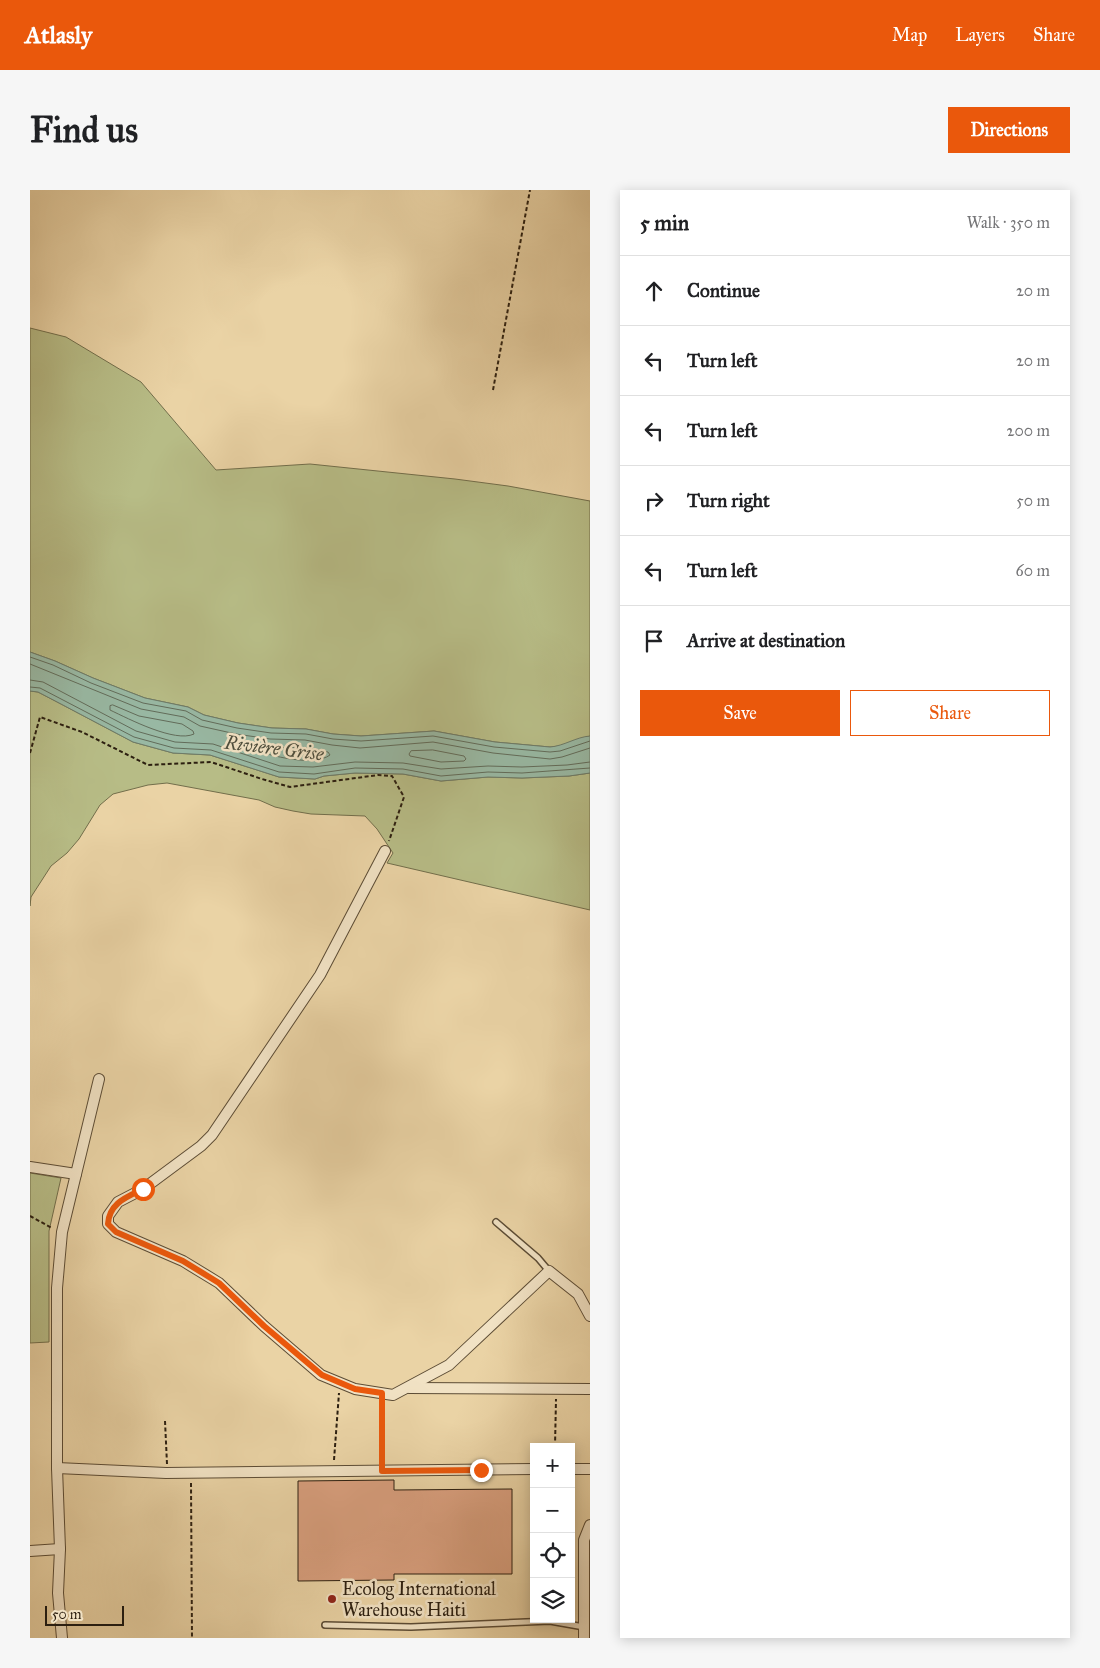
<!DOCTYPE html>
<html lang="en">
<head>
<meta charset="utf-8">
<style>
	body { margin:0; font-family:"IM FELL Great Primer",serif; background:#f6f6f6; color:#202124 }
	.controls { position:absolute; right:15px; bottom:15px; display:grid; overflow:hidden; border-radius:0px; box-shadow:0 2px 12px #0003 }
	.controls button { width:45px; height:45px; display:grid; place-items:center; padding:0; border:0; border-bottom:1px solid #e0e0e0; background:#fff; color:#202124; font:25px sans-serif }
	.scale { position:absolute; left:15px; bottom:12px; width:79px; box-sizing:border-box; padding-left:5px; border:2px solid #2c1f10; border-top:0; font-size:14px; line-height:18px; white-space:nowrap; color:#2c1f10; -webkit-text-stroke:4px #f1e2c4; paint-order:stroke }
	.stop { position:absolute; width:15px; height:15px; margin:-11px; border:4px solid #ea580c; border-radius:50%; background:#fff }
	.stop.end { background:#ea580c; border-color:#fff; box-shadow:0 1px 5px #0008 }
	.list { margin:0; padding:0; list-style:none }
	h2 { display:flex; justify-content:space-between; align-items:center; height:65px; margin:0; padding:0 20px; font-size:21px }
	h2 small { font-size:16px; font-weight:400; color:#757577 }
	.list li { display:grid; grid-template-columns:32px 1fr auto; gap:15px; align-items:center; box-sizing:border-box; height:70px; padding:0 20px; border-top:1px solid #e0e0e0 }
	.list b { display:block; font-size:19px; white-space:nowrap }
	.list em { font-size:16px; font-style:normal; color:#757577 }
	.actions { display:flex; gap:10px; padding:15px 20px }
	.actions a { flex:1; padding:11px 0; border:1px solid #ea580c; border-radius:0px; text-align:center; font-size:18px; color:#ea580c }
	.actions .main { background:#ea580c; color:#fff }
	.icon { flex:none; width:28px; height:28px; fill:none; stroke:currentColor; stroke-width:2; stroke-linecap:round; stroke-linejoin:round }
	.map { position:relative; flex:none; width:560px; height:1448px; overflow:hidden; border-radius:0px }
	header { display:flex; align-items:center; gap:30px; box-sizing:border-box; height:70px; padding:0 25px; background:#ea580c; color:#fff }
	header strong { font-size:24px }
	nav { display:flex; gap:28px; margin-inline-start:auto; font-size:18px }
	.intro { display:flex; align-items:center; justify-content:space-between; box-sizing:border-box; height:120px; padding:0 30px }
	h1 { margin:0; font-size:35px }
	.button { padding:12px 22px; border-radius:0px; background:#ea580c; color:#fff; font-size:18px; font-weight:700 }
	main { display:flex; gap:30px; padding:0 30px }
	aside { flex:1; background:#fff; border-radius:0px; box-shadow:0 2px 12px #0003 }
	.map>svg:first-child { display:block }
	.green { fill:#b7bc86; stroke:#726e4b }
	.water { fill:#98b8a3; stroke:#6d7b68 }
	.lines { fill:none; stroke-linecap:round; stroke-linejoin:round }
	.shore { stroke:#626c5a; stroke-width:1 }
	.building { fill:#d99f7e; stroke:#2c1f10 }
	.lane-casing { stroke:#5c4c35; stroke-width:8 }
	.street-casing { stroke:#5c4c35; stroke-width:12 }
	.path { stroke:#2c1f10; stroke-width:2; stroke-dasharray:4 2.5; stroke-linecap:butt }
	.lane { stroke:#f1e2c4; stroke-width:5 }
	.street { stroke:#f1e2c4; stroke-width:10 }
	.route { stroke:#ea580c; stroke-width:6 }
	.poi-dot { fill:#8f2418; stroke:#f1e2c4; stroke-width:2 }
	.labels { text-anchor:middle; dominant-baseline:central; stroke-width:5; stroke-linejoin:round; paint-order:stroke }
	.poi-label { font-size:18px; fill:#2c1f10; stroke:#f1e2c4; text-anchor:start }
	.water-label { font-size:19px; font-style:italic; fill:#4c4d3c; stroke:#f1e2c4 }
</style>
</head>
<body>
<header>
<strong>Atlasly</strong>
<nav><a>Map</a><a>Layers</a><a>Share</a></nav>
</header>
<div class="intro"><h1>Find us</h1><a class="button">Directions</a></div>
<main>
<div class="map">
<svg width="560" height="1448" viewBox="0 0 560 1448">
	<rect width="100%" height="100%" fill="#ead3a5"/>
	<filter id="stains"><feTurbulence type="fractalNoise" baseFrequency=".004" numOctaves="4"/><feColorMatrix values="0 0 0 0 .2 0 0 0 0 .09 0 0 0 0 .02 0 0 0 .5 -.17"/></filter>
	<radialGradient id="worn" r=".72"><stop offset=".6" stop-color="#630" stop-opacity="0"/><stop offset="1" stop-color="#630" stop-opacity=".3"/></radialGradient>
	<g class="green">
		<path d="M 0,138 L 36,147 L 111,192 L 186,280 L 280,274 L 425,289 L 478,296 L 560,311 L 560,546 L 529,556 L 520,557 L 465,552 L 404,541 L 331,546 L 303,544 L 276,539 L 242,538 L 208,533 L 174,525 L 158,517 L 115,508 L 63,488 L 25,471 L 0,462 Z"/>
		<path d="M 0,501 L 8,502 L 31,514 L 103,552 L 143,563 L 180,565 L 249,587 L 285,589 L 294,586 L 325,583 L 373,584 L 411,591 L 458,587 L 492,588 L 539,586 L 560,583 L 560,720 L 357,673 L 363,663 L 347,639 L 335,626 L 281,624 L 263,621 L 245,617 L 229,610 L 137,593 L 118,595 L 83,604 L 70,615 L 49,649 L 37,663 L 21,676 L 1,707 L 0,716 Z"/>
		<path d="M 0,983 L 31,988 L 19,1041 L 19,1152 L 0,1153 Z"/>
	</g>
	<path class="water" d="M 0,462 L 25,471 L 63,488 L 115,508 L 158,517 L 174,525 L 208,533 L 242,538 L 276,539 L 303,544 L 331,546 L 404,541 L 465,552 L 520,557 C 534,556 546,547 560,546 L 560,583 L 539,586 L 492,588 L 458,587 L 411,591 L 373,584 L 325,583 L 294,586 L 285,589 L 249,587 L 180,565 L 143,563 L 103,552 L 31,514 L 8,502 L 0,501 Z"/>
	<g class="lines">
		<g class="shore">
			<path d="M 0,467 L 23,475 L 61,493 L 113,513 L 156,521 L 172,530 L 207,538 L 241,543 L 276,544 L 303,549 L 331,551 L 403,546 L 464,557 L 520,562 L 530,561 L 560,551"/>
			<path d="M 0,474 L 111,519 L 154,527 L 170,536 L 206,544 L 240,549 L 275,550 L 302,555 L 330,558 L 403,552 L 463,563 L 520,569 L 532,567 L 560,558"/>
			<path d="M 0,490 L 13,492 L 106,541 L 145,552 L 183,554 L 250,576 L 283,577 L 325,572 L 373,573 L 411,579 L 458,576 L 492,577 L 537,575 L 560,572"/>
			<path d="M 0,497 L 10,498 L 104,547 L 144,558 L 181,560 L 249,582 L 284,584 L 325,578 L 373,579 L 411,586 L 458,582 L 492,583 L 560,578"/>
			<path d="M 83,515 L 109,526 L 152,534 L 163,541 L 164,544 C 145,553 99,529 80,520 L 80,516 Z"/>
			<path d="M 223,554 L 241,557 L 275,558 L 298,562 L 300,565 C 284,577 240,566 222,559 L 220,556 Z"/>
			<path d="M 403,560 L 434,566 L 436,569 L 434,571 L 411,572 L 380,566 L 379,564 L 381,561 Z"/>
		</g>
	</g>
	<path class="building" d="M 364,1290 L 364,1300 L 482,1299 L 482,1384 L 364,1384 L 364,1390 L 268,1391 L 268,1291 Z"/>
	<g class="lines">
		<defs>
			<g id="lane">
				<path d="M 466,1032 L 508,1068 L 519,1081"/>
				<path d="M 295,1435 L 381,1437 L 520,1431 L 554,1437"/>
			</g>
			<g id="street">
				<path d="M 355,661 L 290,785 L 182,945 L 171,956 L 113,999 L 88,1012 L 78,1026 L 78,1034 L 86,1042 L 153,1071 L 189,1093 L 234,1136 L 291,1185 L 325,1199 L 363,1205 L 419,1175 L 519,1081 L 548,1104 L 560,1126"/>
				<path d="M 0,977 L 46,984"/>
				<path d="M 379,1198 L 560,1199"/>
				<path d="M 27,1278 L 136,1283 L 504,1279"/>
				<path d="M 541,1279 L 560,1279"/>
				<path d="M 0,1361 L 30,1359"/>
				<path d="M 32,1448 L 28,1403 L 30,1359 L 27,1278 L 27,1098 L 32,1042 L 69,889"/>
				<path d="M 554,1448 L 554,1350 L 560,1335"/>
			</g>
		</defs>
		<use href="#lane" class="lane-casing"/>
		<use href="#street" class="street-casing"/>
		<g class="path">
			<path d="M 463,200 L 500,0"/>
			<path d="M 0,563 L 10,527 L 52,542 L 118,575 L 181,572 L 232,589 L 260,597 L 348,585 L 362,586 L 374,607 L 359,651"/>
			<path d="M 0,1026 L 22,1038"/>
			<path d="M 352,1213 L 352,1271"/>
			<path d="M 135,1231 L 137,1274"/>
			<path d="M 525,1257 L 526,1209"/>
			<path d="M 304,1270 L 309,1203"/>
			<path d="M 161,1293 L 162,1448"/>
		</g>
		<use href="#lane" class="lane"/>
		<use href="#street" class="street"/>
	</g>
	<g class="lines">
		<path class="route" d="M 113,999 C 97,1007 79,1013 78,1034 L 86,1042 L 153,1071 L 189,1093 L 234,1136 L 292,1185 L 325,1199 L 352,1203 L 352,1281 L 451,1280"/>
	</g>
	<circle class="poi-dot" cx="302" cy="1409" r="5"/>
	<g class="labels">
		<g class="poi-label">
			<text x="312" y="1399">Ecolog International<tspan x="312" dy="21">Warehouse Haiti</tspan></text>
		</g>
		<g class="water-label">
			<text transform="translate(244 558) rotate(7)">Rivière Grise</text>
		</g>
	</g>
	<rect width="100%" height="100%" filter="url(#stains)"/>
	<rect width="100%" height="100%" fill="url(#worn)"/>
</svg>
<div class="controls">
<button>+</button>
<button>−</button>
<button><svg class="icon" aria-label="locate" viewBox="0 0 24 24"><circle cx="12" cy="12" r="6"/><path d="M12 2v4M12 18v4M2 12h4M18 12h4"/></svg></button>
<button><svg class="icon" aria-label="layers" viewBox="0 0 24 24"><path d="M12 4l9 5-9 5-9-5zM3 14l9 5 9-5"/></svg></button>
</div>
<div class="scale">50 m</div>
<div class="stop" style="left:113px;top:999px"></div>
<div class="stop end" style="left:451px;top:1280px"></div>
</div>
<aside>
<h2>5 min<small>Walk · 350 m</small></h2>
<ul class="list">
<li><svg class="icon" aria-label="ahead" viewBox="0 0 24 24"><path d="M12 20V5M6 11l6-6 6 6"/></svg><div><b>Continue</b></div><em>20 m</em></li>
<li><svg class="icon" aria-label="left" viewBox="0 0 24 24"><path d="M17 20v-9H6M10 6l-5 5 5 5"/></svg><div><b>Turn left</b></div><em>20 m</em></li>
<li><svg class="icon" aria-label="left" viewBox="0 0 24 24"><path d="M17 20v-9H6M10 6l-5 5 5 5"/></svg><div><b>Turn left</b></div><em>200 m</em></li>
<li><svg class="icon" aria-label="right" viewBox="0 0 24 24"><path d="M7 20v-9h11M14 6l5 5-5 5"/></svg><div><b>Turn right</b></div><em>50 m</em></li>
<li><svg class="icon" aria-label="left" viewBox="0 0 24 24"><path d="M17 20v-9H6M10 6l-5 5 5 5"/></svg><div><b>Turn left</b></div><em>60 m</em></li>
<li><svg class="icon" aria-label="arrive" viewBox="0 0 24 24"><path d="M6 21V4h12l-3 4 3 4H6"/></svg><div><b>Arrive at destination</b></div></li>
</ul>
<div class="actions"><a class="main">Save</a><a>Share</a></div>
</aside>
</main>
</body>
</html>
